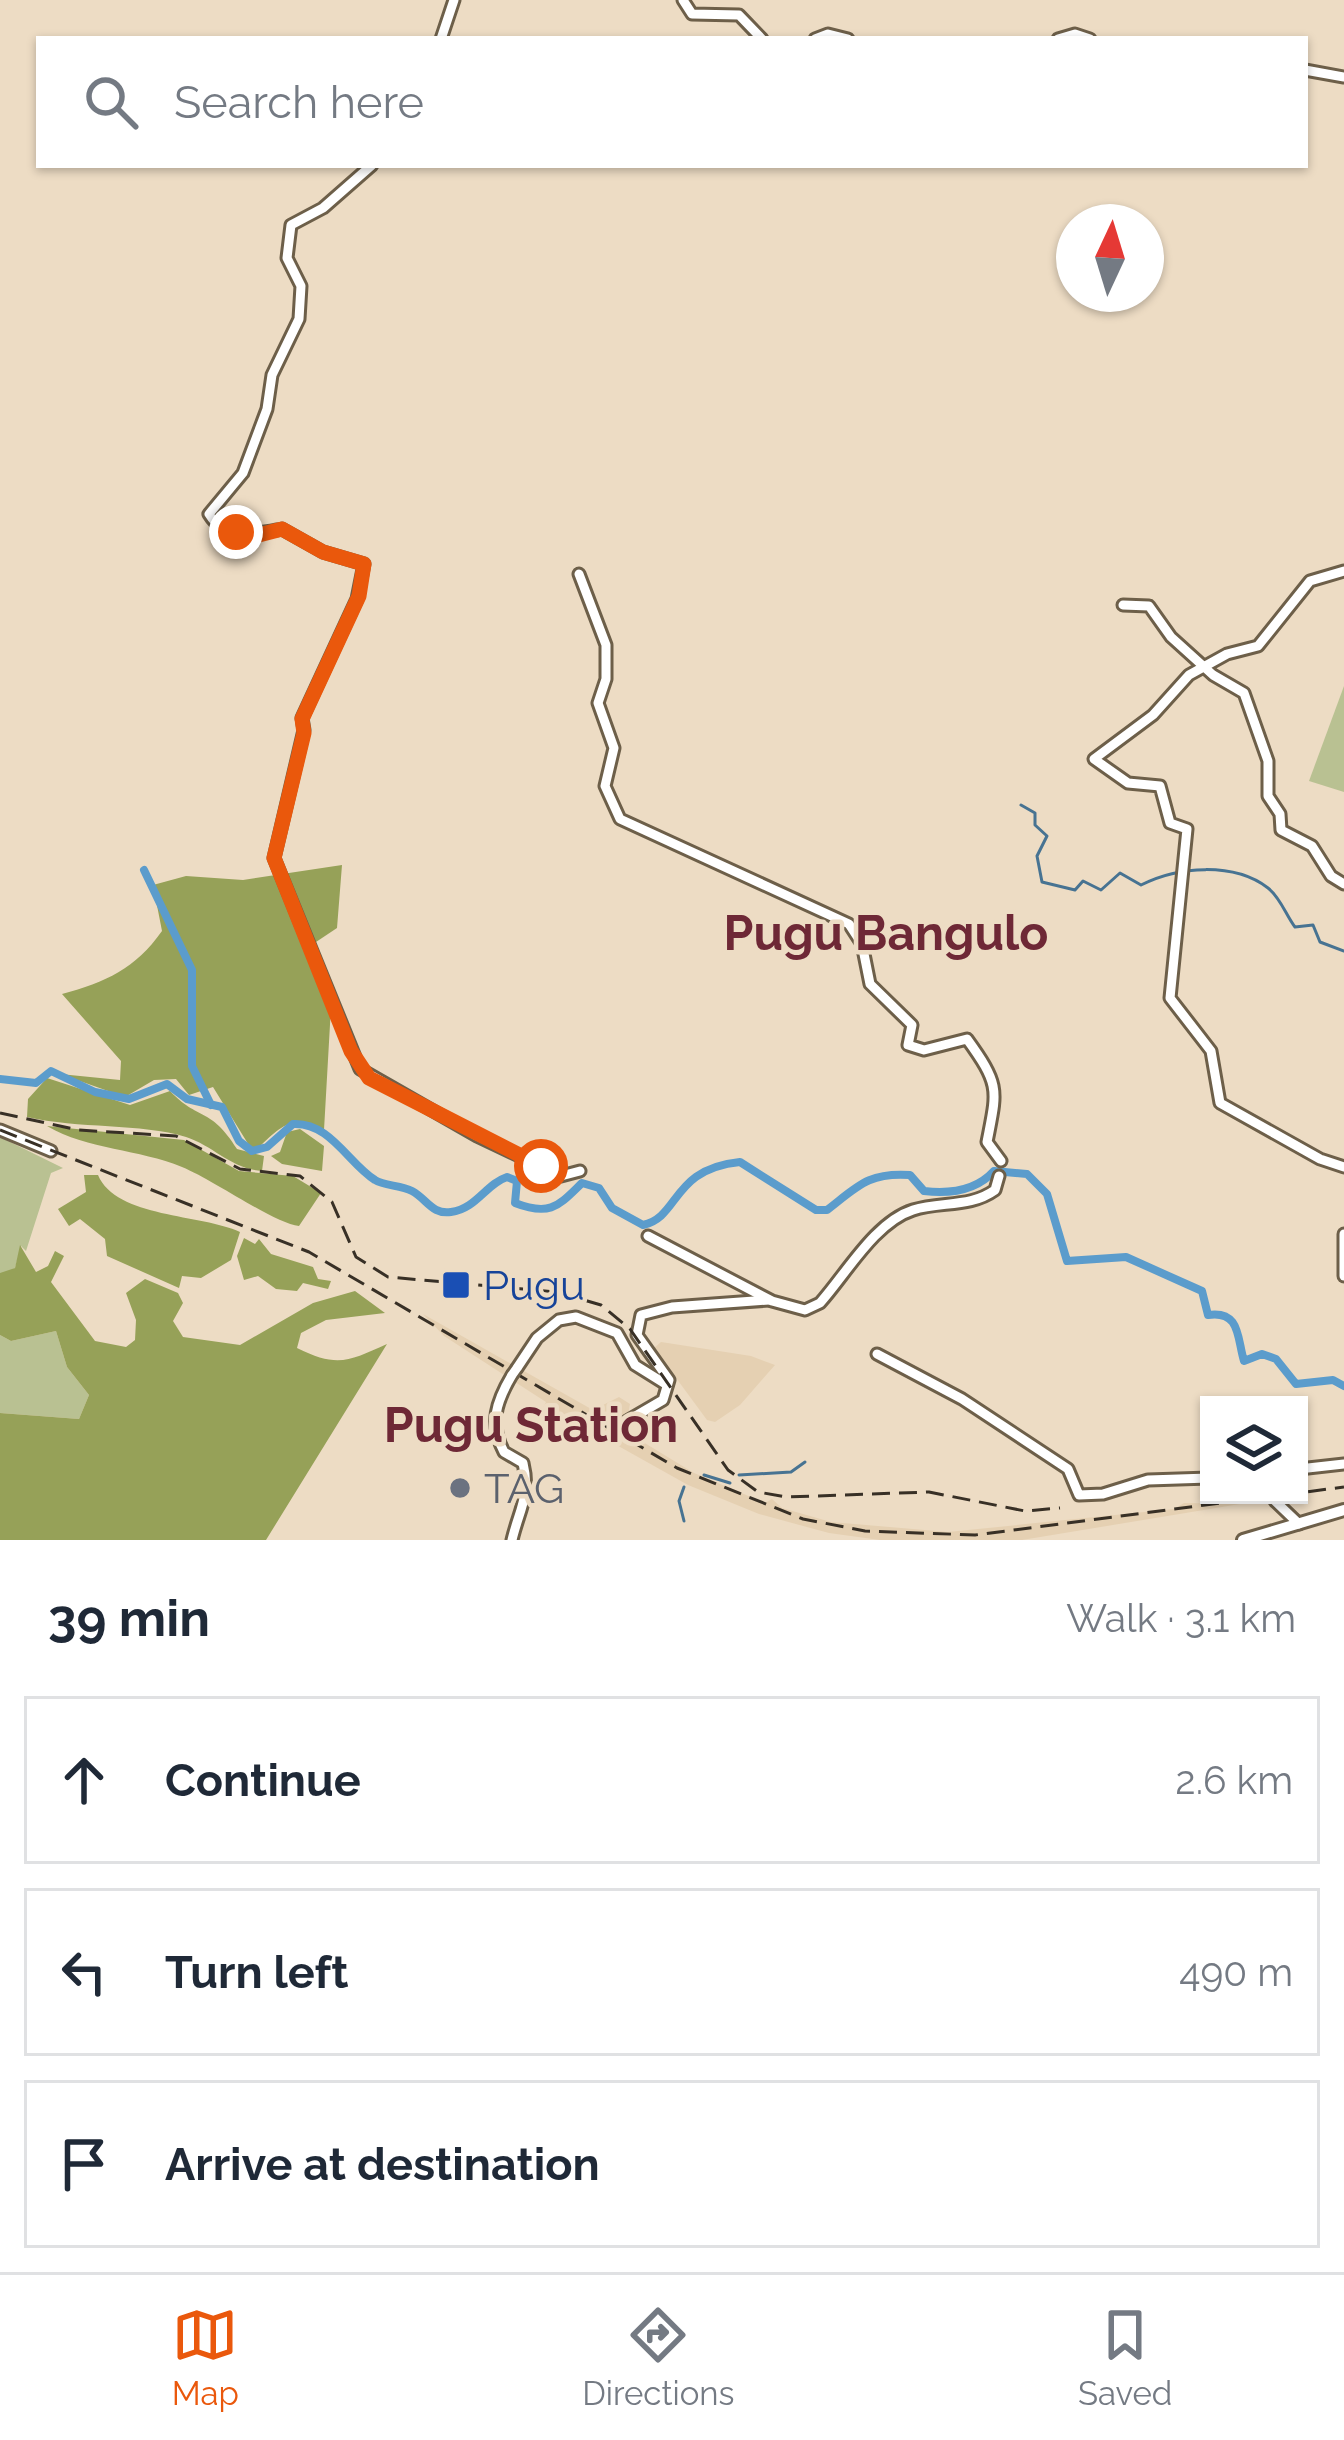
<!DOCTYPE html>
<html lang="en">
<head>
<meta charset="utf-8">
<style>
	body { margin:0; font-family:Raleway,sans-serif; background:#f2f2f3; color:#1f2937 }
	.controls { position:absolute; right:36px; bottom:36px; display:grid; overflow:hidden; border-radius:0px; box-shadow:0 3px 9px #0004 }
	.controls button { width:108px; height:108px; display:grid; place-items:center; padding:0; border:0; border-bottom:3px solid #e0e1e3; background:#fff; color:#1f2937; font:60px sans-serif }
	.compass { position:absolute; left:1056px; top:204px; width:108px; height:108px; border-radius:50%; background:#fff; box-shadow:0 3px 9px #0004; rotate:4deg }
	.stop { position:absolute; width:36px; height:36px; margin:-27px; border:9px solid #ea580c; border-radius:50%; background:#fff }
	.stop.end { background:#ea580c; border-color:#fff; box-shadow:0 3px 12px #0008 }
	.list { margin:0; padding:0; list-style:none }
	h2 { display:flex; justify-content:space-between; align-items:center; height:156px; margin:0; padding:0 48px; font-size:51px }
	h2 small { font-size:39px; font-weight:400; color:#747a83 }
	.list li { display:grid; grid-template-columns:78px 1fr auto; gap:36px; align-items:center; box-sizing:border-box; height:168px; margin:0 24px 24px; padding:0 24px; border:3px solid #e0e1e3; border-radius:0px }
	.list b { display:block; font-size:45px; white-space:nowrap }
	.list em { font-size:39px; font-style:normal; color:#747a83 }
	.icon { flex:none; width:66px; height:66px; fill:none; stroke:currentColor; stroke-width:2; stroke-linecap:round; stroke-linejoin:round }
	.map { position:relative; flex:none; width:1344px; height:1540px; overflow:hidden }
	.search { position:absolute; background:#fff; box-shadow:0 3px 9px #0004; left:36px; right:36px; top:36px; height:132px; display:flex; align-items:center; gap:30px; box-sizing:border-box; padding:0 42px; border-radius:0px; color:#747a83; font-size:45px }
	.sheet { height:732px; background:#fff }
	nav { display:flex; justify-content:space-around; align-items:center; box-sizing:border-box; height:168px; border-top:3px solid #e0e1e3; background:#fff; font-size:33px; color:#747a83 }
	nav a { display:grid; justify-items:center; gap:6px }
	nav .on { color:#ea580c }
	.map>svg:first-child { display:block }
	.built { fill:#e5d0b2 }
	.green { fill:#b9c192 }
	.forest { fill:#96a158 }
	.lines { fill:none; stroke-linecap:round; stroke-linejoin:round }
	.stream { stroke:#477392; stroke-width:3 }
	.river { stroke:#5b9ccc; stroke-width:8 }
	.secondary-casing { stroke:#6d5f49; stroke-width:15 }
	.primary-casing { stroke:#6d5f49; stroke-width:16 }
	.secondary { stroke:#fff; stroke-width:9 }
	.primary { stroke:#fff; stroke-width:10 }
	.rail { stroke:#383026; stroke-width:3; stroke-dasharray:18 9; stroke-linecap:butt }
	.secondary-bridge-casing { stroke:#6d5f49; stroke-width:15; stroke-linecap:butt }
	.secondary-bridge { stroke:#fff; stroke-width:9 }
	.route { stroke:#ea580c; stroke-width:15 }
	.transit-dot { fill:#1a4fb4; stroke:#eddcc4; stroke-width:4.5 }
	.worship-dot { fill:#6b7280; stroke:#eddcc4; stroke-width:4.5 }
	.labels { text-anchor:middle; dominant-baseline:central; stroke-width:9; stroke-linejoin:round; paint-order:stroke }
	.transit-label { font-size:42px; fill:#164399; stroke:#eddcc4; text-anchor:start }
	.worship-label { font-size:42px; fill:#5b616d; stroke:#eddcc4; text-anchor:start }
	.quarter-label { font-size:48px; font-weight:bold; fill:#6e2836; stroke:#eddcc4 }
</style>
</head>
<body>
<div class="map">
<svg width="1344" height="1540" viewBox="0 0 1344 1540">
	<rect width="100%" height="100%" fill="#eddcc4"/>
	<g class="built">
		<path d="M 423,1314 L 593,1410 L 619,1397 L 630,1404 L 625,1431 L 694,1473 L 765,1503 L 772,1499 L 782,1508 L 831,1522 L 948,1532 L 1174,1509 L 1184,1503 L 1240,1504 L 1022,1540 L 880,1540 L 829,1533 L 759,1514 L 688,1485 L 613,1443 L 595,1444 L 541,1412 L 546,1402 L 444,1336 Z"/>
		<path d="M 661,1342 L 751,1356 L 775,1365 L 740,1405 L 715,1422 L 707,1420 L 654,1348 Z"/>
	</g>
	<g class="green">
		<path d="M 1344,686 L 1344,792 L 1309,781 Z"/>
		<path d="M 0,1137 L 63,1168 L 51,1173 L 26,1251 L 21,1246 L 15,1268 L 5,1274 L 0,1273 Z"/>
		<path d="M 56,1331 L 67,1367 L 89,1395 L 79,1419 L 0,1413 L 0,1335 L 11,1341 Z"/>
	</g>
	<g class="forest">
		<path d="M 342,865 L 337,928 L 307,948 L 331,1007 L 324,1130 C 292,1114 282,1125 258,1148 L 250,1147 L 213,1087 L 189,1095 L 176,1079 L 154,1080 L 125,1097 L 60,1074 L 120,1080 L 121,1061 L 62,994 C 106,982 135,969 162,931 L 153,885 L 186,876 L 243,880 Z"/>
		<path d="M 47,1078 L 130,1105 L 170,1091 C 198,1121 210,1106 237,1149 L 264,1156 L 262,1171 C 231,1169 214,1146 186,1137 C 141,1123 78,1129 27,1117 L 28,1099 Z"/>
		<path d="M 47,1126 L 184,1140 L 239,1171 L 293,1176 L 321,1193 L 299,1226 C 275,1224 214,1180 182,1167 C 139,1149 88,1150 47,1126 Z"/>
		<path d="M 300,1129 L 324,1146 L 322,1171 L 282,1164 L 271,1156 L 280,1152 L 287,1132 Z"/>
		<path d="M 84,1175 L 98,1175 C 116,1218 202,1214 240,1232 L 231,1260 L 201,1278 L 182,1276 L 179,1288 L 107,1256 L 105,1239 L 80,1219 L 69,1226 L 58,1209 L 86,1192 Z"/>
		<path d="M 244,1238 L 255,1244 L 259,1239 L 271,1254 L 313,1267 L 318,1279 L 331,1281 L 328,1289 L 303,1283 L 297,1291 L 276,1289 L 258,1276 L 244,1280 L 237,1256 Z"/>
		<path d="M 20,1245 L 36,1272 L 48,1266 L 55,1251 L 64,1256 L 51,1282 L 95,1341 L 126,1347 L 135,1340 L 136,1320 L 126,1293 L 145,1279 L 178,1293 L 183,1303 L 173,1321 L 183,1337 L 240,1345 L 313,1303 L 355,1291 L 385,1313 L 326,1320 L 301,1333 L 297,1348 C 339,1369 350,1360 387,1344 L 266,1540 L 0,1540 L 0,1413 L 79,1419 L 89,1395 L 67,1367 L 56,1331 L 11,1341 L 0,1335 L 0,1273 L 15,1268 Z"/>
	</g>
	<g class="lines">
		<g class="stream">
			<path d="M 1021,805 L 1035,813 L 1035,825 L 1047,836 L 1037,856 L 1042,882 L 1075,890 L 1083,881 L 1101,890 L 1120,873 L 1141,885 C 1178,866 1234,862 1268,888 C 1280,897 1286,915 1295,927 L 1313,925 L 1320,942 L 1344,951"/>
			<path d="M 704,1475 L 730,1483"/>
			<path d="M 739,1475 L 791,1472 L 805,1462"/>
			<path d="M 684,1521 L 679,1501 L 684,1487"/>
		</g>
		<g class="river">
			<path d="M 144,870 L 192,970 L 192,1066 L 211,1105"/>
			<path d="M 0,1079 L 36,1083 L 51,1071 L 95,1092 L 129,1099 L 167,1084 L 187,1099 L 222,1107 L 239,1141 L 252,1151 L 267,1147 L 293,1124 C 330,1122 348,1163 375,1180 C 384,1186 401,1185 412,1191 C 427,1199 432,1215 451,1212 C 476,1209 486,1184 507,1177 L 517,1181 L 515,1203 C 551,1217 559,1205 582,1183 L 599,1188 L 612,1208 L 643,1225 C 680,1217 671,1169 740,1162 L 816,1210 L 827,1210 C 857,1187 868,1172 910,1175 L 924,1191 C 950,1194 976,1191 994,1171 L 1027,1174 L 1047,1194 L 1067,1261 L 1126,1257 L 1202,1291 L 1208,1315 C 1241,1310 1237,1339 1244,1361 L 1262,1354 L 1276,1359 L 1296,1384 L 1333,1380 L 1344,1386"/>
		</g>
		<defs>
			<g id="secondary">
				<path d="M 683,0 L 692,14 L 739,15 L 762,39"/>
				<path d="M 441,39 L 454,0"/>
				<path d="M 815,39 L 828,34 L 848,39"/>
				<path d="M 1058,39 L 1075,34 L 1090,39"/>
				<path d="M 1305,70 L 1344,77"/>
				<path d="M 372,165 L 323,208 L 291,225 L 287,258 L 301,286 L 299,319 L 272,375 L 267,409 L 243,473 L 209,514 C 226,542 256,534 282,529 L 323,552 L 364,564 L 357,599 L 302,718 L 304,730 L 274,858 L 360,1069 L 477,1136 L 561,1176 L 580,1171"/>
				<path d="M 1344,571 L 1310,581 L 1258,646 L 1227,654 L 1189,675 L 1153,715 L 1094,759 L 1128,783 L 1160,786 L 1170,823 L 1187,829 L 1170,998 L 1211,1051 L 1220,1103 L 1320,1159 L 1344,1167"/>
				<path d="M 579,574 L 606,645 L 606,679 L 598,703 L 614,748 L 605,786 L 620,819 L 849,924 L 862,944 L 870,984 L 912,1025 L 908,1045 L 924,1050 L 967,1039 C 1001,1086 997,1090 987,1142 L 1001,1161"/>
				<path d="M 1123,605 L 1149,606 L 1171,637 L 1213,675 L 1244,693 L 1268,761 L 1268,796 L 1280,814 L 1281,830 L 1312,846 L 1331,876 L 1344,884"/>
				<path d="M 0,1130 L 51,1151"/>
				<path d="M 1344,1234 L 1344,1276"/>
				<path d="M 648,1236 L 772,1301 L 805,1310 L 820,1303 C 846,1274 875,1222 913,1210 C 941,1201 970,1208 995,1190 L 999,1176"/>
				<path d="M 877,1354 L 962,1399 L 1068,1469 L 1079,1495 L 1103,1494 L 1148,1480 L 1209,1478"/>
				<path d="M 517,1368 L 537,1338 L 559,1320 L 576,1317 L 617,1333 L 635,1365 L 667,1385"/>
				<path d="M 627,1421 L 663,1400 L 669,1380 L 637,1335 L 641,1315 L 672,1307 L 769,1300"/>
				<path d="M 1299,1469 L 1344,1464"/>
				<path d="M 1275,1501 L 1299,1524"/>
				<path d="M 512,1540 C 519,1510 531,1496 523,1463 L 504,1452 C 489,1423 496,1402 512,1375"/>
			</g>
			<path id="primary" d="M 1243,1540 L 1344,1510"/>
		</defs>
		<use href="#secondary" class="secondary-casing"/>
		<use href="#primary" class="primary-casing"/>
		<use href="#secondary" class="secondary"/>
		<use href="#primary" class="primary"/>
		<g class="rail">
			<path d="M 0,1113 L 78,1130 L 176,1136 L 240,1169 L 300,1176 L 332,1202 L 356,1257 L 388,1277 L 557,1292 L 601,1305 L 630,1329 L 728,1470 L 758,1492 L 786,1497 L 929,1492 L 1025,1511 L 1060,1508"/>
			<path d="M 0,1130 L 309,1252 L 677,1468 L 803,1519 L 865,1531 L 975,1535 L 1344,1487"/>
		</g>
		<defs>
			<path id="secondary-bridge" d="M 512,1375 L 517,1368"/>
		</defs>
		<use href="#secondary-bridge" class="secondary-bridge-casing"/>
		<use href="#secondary-bridge" class="secondary-bridge"/>
	</g>
	<g class="lines">
		<path class="route" d="M 236,532 L 255,536 L 282,529 L 323,552 L 364,564 L 359,596 L 302,719 L 304,733 L 274,858 L 351,1051 L 369,1078 L 541,1166"/>
	</g>
	<rect class="transit-dot" x="441" y="1270" width="30" height="30" rx="6"/>
	<circle class="worship-dot" cx="460" cy="1488" r="12"/>
	<g class="labels">
		<g class="transit-label">
			<text x="483" y="1285">Pugu</text>
		</g>
		<g class="worship-label">
			<text x="484" y="1488">TAG</text>
		</g>
		<g class="quarter-label">
			<text x="886" y="933">Pugu Bangulo</text>
			<text x="531" y="1425">Pugu Station</text>
		</g>
	</g>
</svg>
<div class="controls">
<button><svg class="icon" aria-label="layers" viewBox="0 0 24 24"><path d="M12 4l9 5-9 5-9-5zM3 14l9 5 9-5"/></svg></button>
</div>
<svg class="compass" viewBox="-18 -18 36 36"><path d="M0-13l5 13h-10z" fill="#e53935"/><path d="M0 13l5-13h-10z" fill="#747a83"/></svg>
<div class="stop" style="left:541px;top:1166px"></div>
<div class="stop end" style="left:236px;top:532px"></div>
<div class="search"><svg class="icon" aria-label="search" viewBox="0 0 24 24"><circle cx="10" cy="10" r="6"/><path d="M15 15l6 6"/></svg>Search here</div>
</div>
<section class="sheet">
<h2>39 min<small>Walk · 3.1 km</small></h2>
<ul class="list">
<li><svg class="icon" aria-label="ahead" viewBox="0 0 24 24"><path d="M12 20V5M6 11l6-6 6 6"/></svg><div><b>Continue</b></div><em>2.6 km</em></li>
<li><svg class="icon" aria-label="left" viewBox="0 0 24 24"><path d="M17 20v-9H6M10 6l-5 5 5 5"/></svg><div><b>Turn left</b></div><em>490 m</em></li>
<li><svg class="icon" aria-label="arrive" viewBox="0 0 24 24"><path d="M6 21V4h12l-3 4 3 4H6"/></svg><div><b>Arrive at destination</b></div></li>
</ul>
</section>
<nav>
<a class="on"><svg class="icon" aria-label="map" viewBox="0 0 24 24"><path d="M3 6l6-2 6 2 6-2v14l-6 2-6-2-6 2zM9 4v14M15 6v14"/></svg>Map</a>
<a><svg class="icon" aria-label="directions" viewBox="0 0 24 24"><path d="M12 3l9 9-9 9-9-9zM9 14v-3h6M13 9l2 2-2 2"/></svg>Directions</a>
<a><svg class="icon" aria-label="saved" viewBox="0 0 24 24"><path d="M7 4h10v16l-5-4-5 4z"/></svg>Saved</a>
</nav>
</body>
</html>
